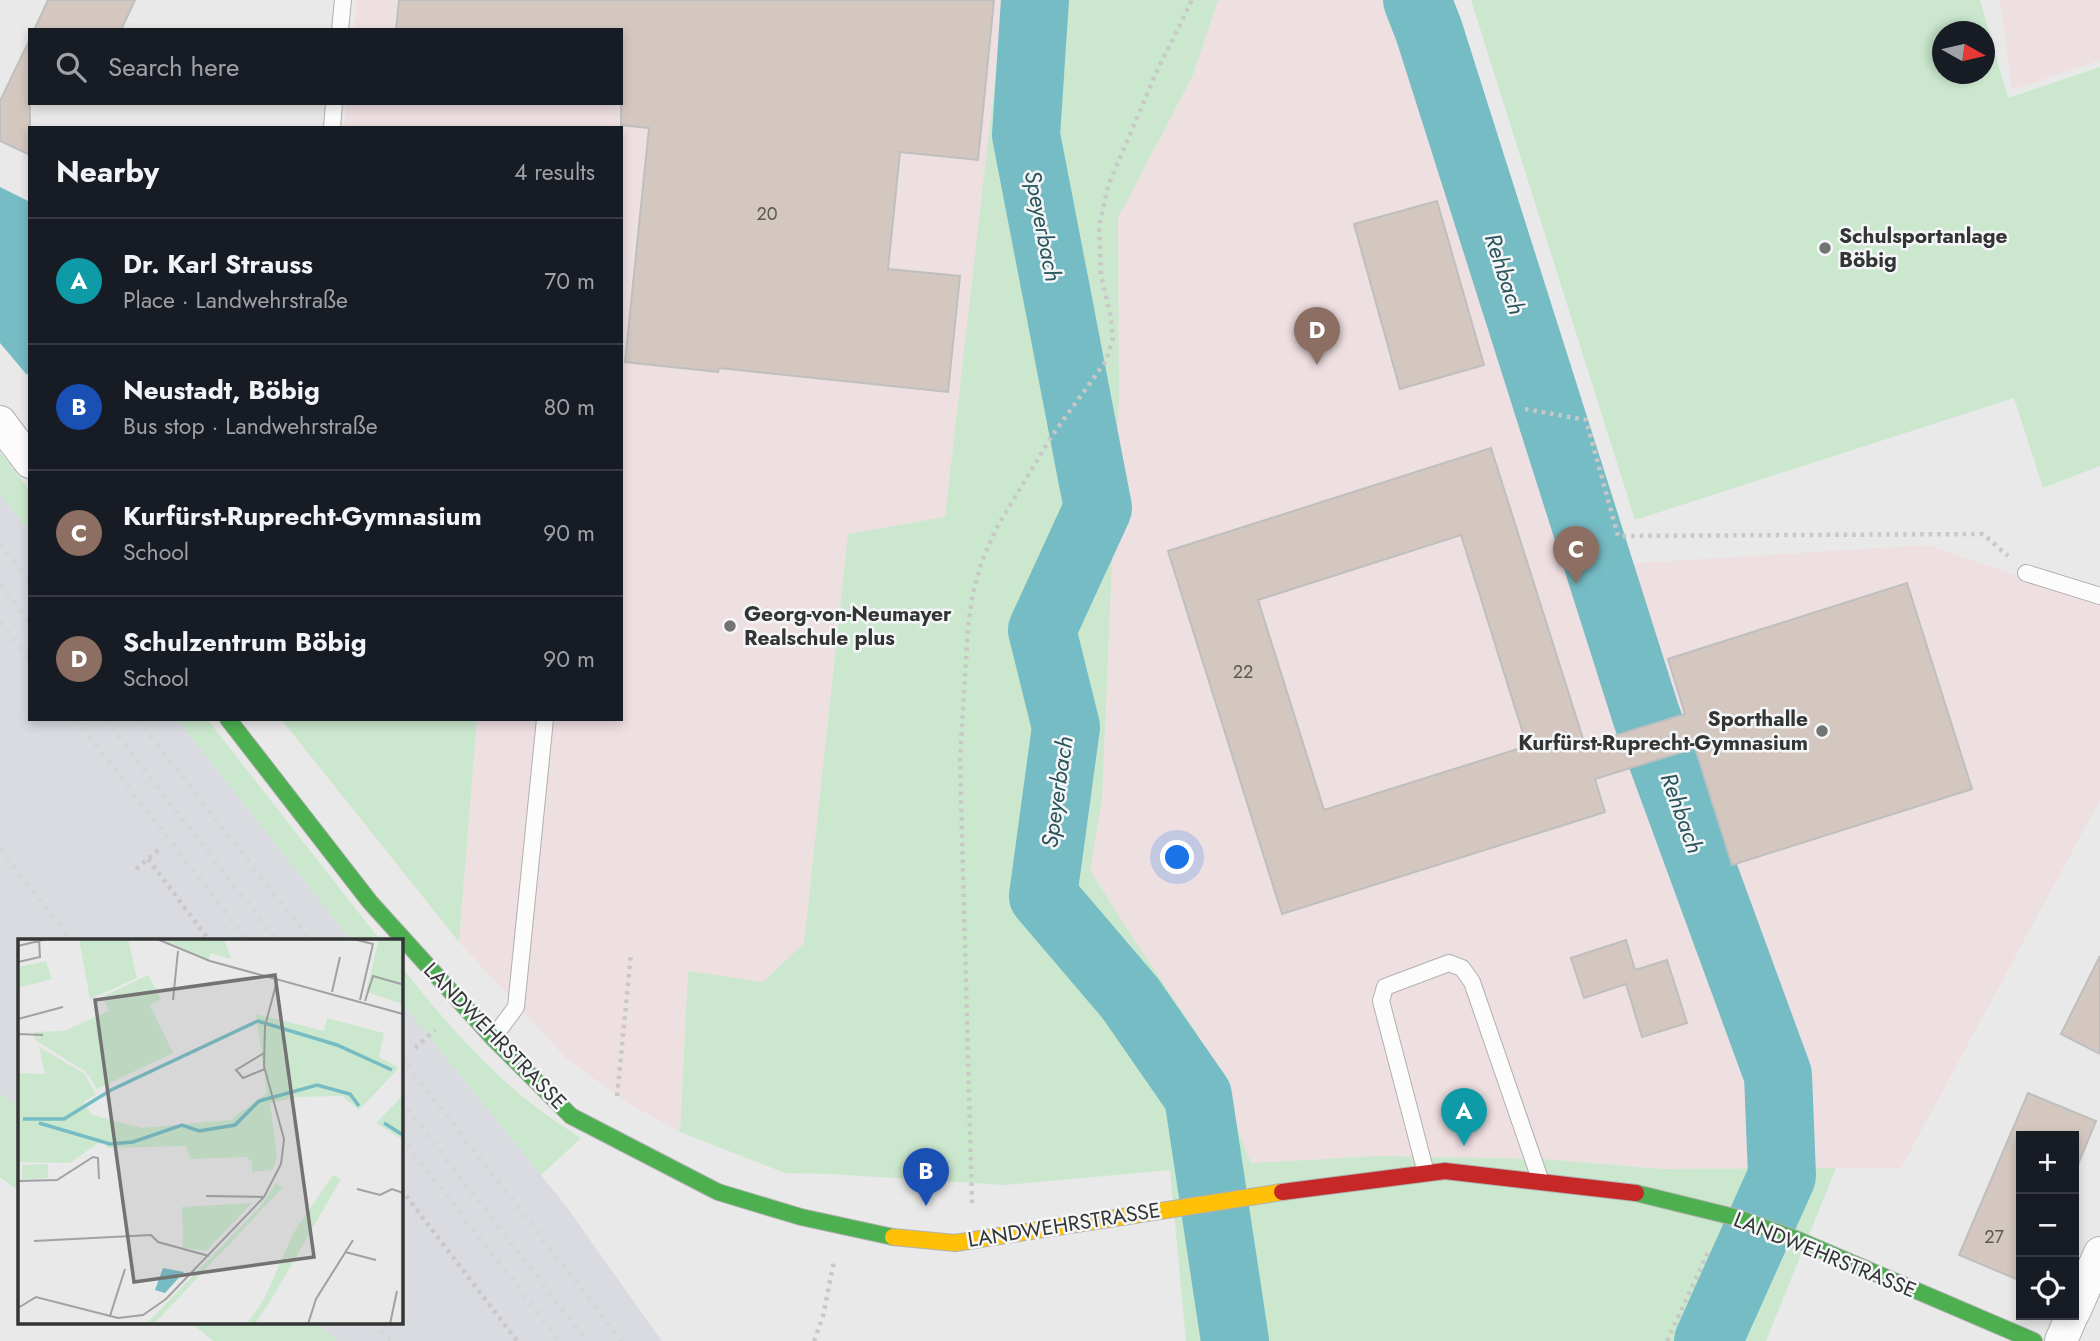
<!DOCTYPE html>
<html lang="en">
<head>
<meta charset="utf-8">
<style>
	body { margin:0; font-family:Jost,sans-serif; background:#242831; color:#f1f3f6 }
	.controls { position:absolute; right:21px; bottom:21px; display:grid; overflow:hidden; border-radius:0px; box-shadow:0 4px 10px #0003 }
	.controls button { width:63px; height:63px; display:grid; place-items:center; padding:0; border:0; border-bottom:2px solid #363941; background:#171b24; color:#f1f3f6; font:35px sans-serif }
	.compass { position:absolute; left:1932px; top:21px; width:63px; height:63px; border-radius:50%; background:#171b24; box-shadow:0 4px 10px #0003; rotate:98deg }
	.you { position:absolute; left:1178px; top:858px; width:24px; height:24px; margin:-18px; border:5px solid #fff; border-radius:50%; background:#1a73e8; box-shadow:0 0 0 10px #1a73e833 }
	.badge { display:grid; place-items:center; width:46px; height:46px; border-radius:50%; background:#737373; color:#fff; font-size:23px; font-weight:700 }
	.pin { position:absolute; translate:-50% -58px; filter:drop-shadow(0 2px 4px #0008) }
	.pin::after { content:''; position:absolute; top:37px; width:24px; height:21px; background:inherit; clip-path:polygon(0 0,100% 0,50% 100%) }
	.list { margin:0; padding:0; list-style:none }
	h2 { display:flex; justify-content:space-between; align-items:center; height:91px; margin:0; padding:0 28px; font-size:30px }
	h2 small { font-size:23px; font-weight:400; color:#9ea1a6 }
	.list li { display:grid; grid-template-columns:46px 1fr auto; gap:21px; align-items:center; box-sizing:border-box; height:126px; padding:0 28px; border-top:2px solid #363941 }
	.list b { display:block; font-size:26px; white-space:nowrap }
	.list p { margin:0; font-size:23px; white-space:nowrap; color:#9ea1a6 }
	.list em { font-size:23px; font-style:normal; color:#9ea1a6 }
	.icon { flex:none; width:38px; height:38px; fill:none; stroke:currentColor; stroke-width:2; stroke-linecap:round; stroke-linejoin:round }
	.map { position:relative; flex:none; width:2100px; height:1341px; overflow:hidden }
	.search { position:absolute; background:#171b24; box-shadow:0 4px 10px #0003; left:28px; top:28px; width:595px; height:77px; display:flex; align-items:center; gap:18px; box-sizing:border-box; padding:0 24px; border-radius:0px; color:#9ea1a6; font-size:26px }
	.panel { position:absolute; background:#171b24; box-shadow:0 4px 10px #0003; left:28px; top:126px; width:595px; height:595px; border-radius:0px }
	.map>svg:first-child { display:block }
	.built { fill:#d9dbe0 }
	.education { fill:#eedfe1 }
	.green { fill:#cbe8ce; fill-rule:evenodd }
	.water { fill:#76bcc5 }
	.lines { fill:none; stroke-linecap:round; stroke-linejoin:round }
	.river { stroke:#76bcc5; stroke-width:68 }
	.building { fill:#d3c7bf; stroke:#bfbfbf; stroke-width:2; fill-rule:evenodd }
	.lane-casing { stroke:#b0b0b1; stroke-width:18 }
	.street-casing { stroke:#b0b0b1; stroke-width:34 }
	.fast-casing { stroke:#b0b0b1; stroke-width:18 }
	.slow-casing { stroke:#b0b0b1; stroke-width:18 }
	.jam-casing { stroke:#b0b0b1; stroke-width:18 }
	.path { stroke:#c8c8c9; stroke-width:4.5; stroke-dasharray:3.5 5; stroke-linecap:butt }
	.lane { stroke:#fcfcfc; stroke-width:16 }
	.street { stroke:#fcfcfc; stroke-width:32 }
	.fast { stroke:#4caf50; stroke-width:16 }
	.slow { stroke:#ffc107; stroke-width:16 }
	.jam { stroke:#c62828; stroke-width:16 }
	.rail { stroke:#d5d6d6; stroke-width:5; stroke-dasharray:3.5 7; stroke-linecap:butt }
	.poi-dot { fill:#737373; stroke:#f5f6f8; stroke-width:2.5 }
	.labels { text-anchor:middle; dominant-baseline:central; stroke-width:5; stroke-linejoin:round; paint-order:stroke }
	.number-label { font-size:18px; fill:#5b5957 }
	.poi-label { font-size:21px; font-weight:bold; fill:#333434; stroke:#f5f6f8; text-anchor:start }
	.street-label { font-size:21px; fill:#333434; stroke:#f5f6f8 }
	.water-label { font-size:23px; font-style:italic; fill:#29555a; stroke:#f5f6f8 }
	.inset-river { fill:none; stroke:#76bcc5; stroke-width:3.5 }
	.inset-road { fill:none; stroke:#a0a1a1; stroke-width:2 }
	.view { fill:#737373; fill-opacity:0.15; stroke:#737373; stroke-width:3.5 }
	.inset-edge { fill:none; stroke:#333434; stroke-width:3.5 }
</style>
</head>
<body>
<div class="map">
<svg width="2100" height="1341" viewBox="0 0 2100 1341">
	<rect width="100%" height="100%" fill="#e9e9e9"/>
	<g class="built">
		<path d="M 0,494 L 30,532 L 30,719 L 177,719 L 351,940 L 19,940 L 19,1106 L 0,1094 Z"/>
		<path d="M 401,1002 L 566,1206 L 662,1341 L 337,1341 L 316,1322 L 401,1322 Z"/>
	</g>
	<g class="education">
		<path d="M 357,0 L 1004,0 L 945,518 L 848,534 L 804,943 L 763,982 L 688,972 L 680,1132 L 629,1104 L 566,1058 L 459,942 L 477,719 L 621,719 L 621,128 L 344,128 L 347,103 L 621,103 L 621,30 L 354,30 Z"/>
		<path d="M 1218,0 L 1433,0 L 1624,564 L 1927,545 L 2100,604 L 2100,800 L 1901,1168 L 1662,1169 L 1544,1159 L 1378,1156 L 1251,1163 L 1199,1036 L 1133,938 L 1090,870 L 1102,800 L 1119,397 L 1118,218 L 1192,77 Z"/>
		<path d="M 2000,0 L 2100,0 L 2100,60 L 2012,90 Z"/>
	</g>
	<g class="green">
		<path d="M 1004,0 L 1218,0 L 1192,77 L 1118,218 L 1119,397 L 1102,800 L 1090,870 L 1133,938 L 1199,1036 L 1251,1163 L 1378,1156 L 1544,1159 L 1662,1169 L 1836,1168 L 1766,1341 L 1186,1341 L 1170,1170 L 1005,1185 L 830,1174 L 785,1173 L 680,1132 L 688,971 L 763,982 L 804,943 L 848,534 L 945,517 Z"/>
		<path d="M 1471,0 L 1980,0 L 2008,98 L 2100,67 L 2100,466 L 2043,488 L 2014,398 L 1635,520 ZM 1942,32 L 1984,32 L 1984,74 L 1942,74 Z"/>
		<path d="M 0,452 L 30,491 L 30,532 L 0,494 Z"/>
		<path d="M 177,719 L 207,719 L 380,940 L 351,940 Z"/>
		<path d="M 281,719 L 477,719 L 459,942 Z"/>
		<path d="M 401,966 C 439,1015 487,1070 536,1107 C 550,1118 566,1128 581,1138 L 541,1175 L 401,1002 Z"/>
		<path d="M 0,1094 L 19,1106 L 19,1191 L 0,1177 Z"/>
		<path d="M 190,1322 L 316,1322 L 337,1341 L 213,1341 Z"/>
	</g>
	<path class="water" d="M 0,187 L 30,202 L 30,367 L 27,375 L 0,343 Z"/>
	<g class="lines">
		<g class="river">
			<path d="M 1035,0 L 1026,135 L 1098,508 L 1042,630 L 1066,727 L 1043,896 L 1130,998 L 1198,1096 L 1235,1341"/>
			<path d="M 1417,0 L 1429,31 L 1646,715 L 1778,1075 L 1782,1176 L 1708,1341"/>
		</g>
	</g>
	<g class="building">
		<path d="M 48,0 L 135,0 L 121,30 L 34,30 Z"/>
		<path d="M 399,0 L 994,0 L 978,160 L 900,152 L 888,269 L 960,276 L 948,392 L 719,368 L 718,372 L 625,362 L 649,128 L 621,125 L 621,30 L 396,30 Z"/>
		<path d="M 30,39 L 30,155 L 0,141 L 0,101 Z"/>
		<path d="M 1437,201 L 1484,365 L 1400,389 L 1354,224 Z"/>
		<path d="M 1491,448 L 1585,745 L 1685,714 L 1668,659 L 1907,583 L 1972,789 L 1732,865 L 1695,748 L 1595,779 L 1605,812 L 1282,914 L 1168,551 ZM 1461,535 L 1527,746 L 1324,810 L 1258,600 Z"/>
		<path d="M 1626,940 L 1635,970 L 1667,960 L 1687,1023 L 1642,1037 L 1626,984 L 1584,998 L 1571,958 Z"/>
		<path d="M 2100,956 L 2100,1054 L 2061,1034 Z"/>
		<path d="M 2028,1093 L 2096,1121 L 2074,1174 L 2074,1136 L 2021,1136 L 2021,1281 L 1959,1255 Z"/>
	</g>
	<g class="lines">
		<defs>
			<g id="lane">
				<path d="M 340,30 L 343,0"/>
				<path d="M 332,128 L 334,103"/>
				<path d="M 2026,573 L 2100,596"/>
				<path d="M 493,1038 L 516,1007 L 545,719"/>
				<path d="M 1426,1173 L 1381,1001 L 1385,987 L 1449,963 L 1462,968 L 1472,982 L 1540,1179"/>
			</g>
			<g id="street">
				<path d="M 0,422 L 30,462"/>
				<path d="M 2074,1312 L 2100,1253"/>
				<path d="M 2061,1341 L 2072,1315"/>
			</g>
			<g id="fast">
				<path d="M 228,719 L 370,902 L 493,1038 L 571,1116 L 718,1192 L 801,1217 L 893,1237"/>
				<path d="M 1636,1193 L 1738,1218 L 1796,1239 L 2034,1341"/>
			</g>
			<path id="slow" d="M 893,1237 L 955,1243 L 1282,1192"/>
			<path id="jam" d="M 1282,1192 L 1445,1171 L 1636,1193"/>
		</defs>
		<use href="#lane" class="lane-casing"/>
		<use href="#street" class="street-casing"/>
		<use href="#fast" class="fast-casing"/>
		<use href="#slow" class="slow-casing"/>
		<use href="#jam" class="jam-casing"/>
		<g class="path">
			<path d="M 1525,409 L 1586,420 L 1618,536 L 1983,534 L 2008,556"/>
			<path d="M 148,859 L 209,940"/>
			<path d="M 136,869 L 162,847"/>
			<path d="M 415,1048 L 435,1030"/>
			<path d="M 617,1096 L 631,954"/>
			<path d="M 401,1189 L 517,1341"/>
			<path d="M 972,1203 L 960,761 L 968,627 L 973,593 L 982,561 L 996,529 L 1051,437 L 1106,361 L 1113,338 L 1110,313 L 1101,275 L 1099,227 L 1108,186 L 1156,73 L 1192,0"/>
			<path d="M 814,1341 L 823,1316 L 834,1261"/>
			<path d="M 1667,1341 L 1709,1250"/>
		</g>
		<use href="#lane" class="lane"/>
		<use href="#street" class="street"/>
		<use href="#fast" class="fast"/>
		<use href="#slow" class="slow"/>
		<use href="#jam" class="jam"/>
		<g class="rail">
			<path d="M 0,544 L 30,582"/>
			<path d="M 0,585 L 30,623"/>
			<path d="M 0,622 L 30,660"/>
			<path d="M 76,719 L 247,940"/>
			<path d="M 105,719 L 276,940"/>
			<path d="M 137,719 L 310,940"/>
			<path d="M 0,849 L 71,940"/>
			<path d="M 401,1057 L 622,1341"/>
			<path d="M 401,1101 L 587,1341"/>
			<path d="M 401,1137 L 560,1341"/>
			<path d="M 374,1322 L 392,1341"/>
		</g>
	</g>
	<g class="poi-dot">
		<circle cx="1825" cy="248" r="7"/>
		<circle cx="730" cy="626" r="7"/>
		<circle cx="1822" cy="731" r="7"/>
	</g>
	<g class="labels">
		<g class="number-label">
			<text x="767" y="214">20</text>
			<text x="1243" y="672">22</text>
			<text x="1994" y="1237">27</text>
		</g>
		<g class="poi-label">
			<text x="1839" y="236">Schulsportanlage<tspan x="1839" dy="24">Böbig</tspan></text>
			<text x="744" y="614">Georg-von-Neumayer<tspan x="744" dy="24">Realschule plus</tspan></text>
			<text x="1808" y="719" text-anchor="end">Sporthalle<tspan x="1808" dy="24">Kurfürst-Ruprecht-Gymnasium</tspan></text>
		</g>
		<g class="street-label">
			<text transform="translate(495 1036) rotate(46)">LANDWEHRSTRASSE</text>
			<text transform="translate(1064 1225) rotate(-9)">LANDWEHRSTRASSE</text>
			<text transform="translate(1825 1255) rotate(22)">LANDWEHRSTRASSE</text>
		</g>
		<g class="water-label">
			<text transform="translate(1043 226) rotate(79)">Speyerbach</text>
			<text transform="translate(1505 274) rotate(72)">Rehbach</text>
			<text transform="translate(1057 792) rotate(-82)">Speyerbach</text>
			<text transform="translate(1682 813) rotate(70)">Rehbach</text>
		</g>
	</g>
	<g transform="translate(18 939)">
		<rect width="385" height="385" fill="#e9e9e9"/>
		<path d="M 61,0 L 110,0 L 119,39 L 72,60 ZM 143,0 L 206,0 L 213,20 L 193,14 L 190,20 ZM 361,0 L 385,0 L 385,65 L 348,53 ZM 28,22 L 34,40 L 0,49 L 0,28 ZM 130,36 L 143,60 L 132,66 L 155,114 L 79,150 L 68,133 L 17,101 L 16,93 L 46,92 L 91,72 L 84,58 ZM 238,75 L 306,92 L 309,79 L 366,94 L 361,118 L 381,129 L 341,171 L 324,157 L 279,158 L 252,164 L 259,216 L 255,231 L 234,233 L 234,223 L 228,218 L 172,220 L 168,207 L 89,209 L 84,201 L 52,224 L 1,223 L 0,134 L 27,135 L 21,108 L 67,135 L 78,156 L 66,162 L 74,176 L 124,189 L 212,181 L 249,154 ZM 385,156 L 385,201 L 358,184 ZM 30,225 L 30,239 L 4,240 L 4,226 ZM 315,236 L 323,240 L 256,356 L 237,385 L 229,385 L 246,360 L 276,293 ZM 258,244 L 264,249 L 136,385 L 128,385 L 243,267 ZM 234,264 L 188,312 L 165,309 L 164,268 Z" fill="#cbe8ce"/>
		<path d="M 145,329 L 166,333 L 147,354 L 137,351 Z" fill="#76bcc5"/>
		<path class="inset-river" d="M 5,180 L 46,180 L 93,151 L 240,82 L 319,106 L 374,131M 21,184 L 92,205 L 115,203 L 164,186 L 181,192 L 217,186 L 241,162 L 299,146 L 332,155 L 341,167M 366,184 L 385,196"/>
		<path class="inset-road" d="M 139,0 L 192,22 L 385,75M 335,0 L 355,5 L 342,61M 0,7 L 29,0M 0,23 L 22,18 L 21,0M 314,53 L 322,18M 155,61 L 160,12M 347,62 L 355,37 L 383,45M 0,80 L 45,68M 0,95 L 25,96M 246,114 L 218,131 L 225,139 L 247,130M 0,242 L 39,241 L 75,218 L 80,219 L 81,240M 339,250 L 362,256 L 374,250 L 385,254M 188,257 L 246,258M 16,302 L 133,296 L 140,303 L 191,317M 327,313 L 358,321M 0,369 L 18,358 L 100,379 L 125,376 L 148,360 L 246,258 L 263,225 L 266,200 L 246,127 L 247,87 L 259,42M 92,377 L 107,330M 290,385 L 298,360 L 335,301M 372,385 L 379,352"/>
		<path class="view" d="M 257,36 L 296,318 L 116,343 L 77,61 Z"/>
		<rect width="385" height="385" class="inset-edge"/>
	</g>
</svg>
<div class="controls">
<button>+</button>
<button>−</button>
<button><svg class="icon" aria-label="locate" viewBox="0 0 24 24"><circle cx="12" cy="12" r="6"/><path d="M12 2v4M12 18v4M2 12h4M18 12h4"/></svg></button>
</div>
<svg class="compass" viewBox="-18 -18 36 36"><path d="M0-13l5 13h-10z" fill="#e53935"/><path d="M0 13l5-13h-10z" fill="#9ea1a6"/></svg>
<div class="you"></div>
<div class="pin badge" style="left:1464px;top:1146px;background:#0f9aa8">A</div>
<div class="pin badge" style="left:926px;top:1206px;background:#1a4fb4">B</div>
<div class="pin badge" style="left:1576px;top:584px;background:#8d6e63">C</div>
<div class="pin badge" style="left:1317px;top:365px;background:#8d6e63">D</div>
<div class="search"><svg class="icon" aria-label="search" viewBox="0 0 24 24"><circle cx="10" cy="10" r="6"/><path d="M15 15l6 6"/></svg>Search here</div>
<section class="panel">
<h2>Nearby<small>4 results</small></h2>
<ul class="list">
<li><span class="badge" style="background:#0f9aa8">A</span><div><b>Dr. Karl Strauss</b><p>Place · Landwehrstraße</p></div><em>70 m</em></li>
<li><span class="badge" style="background:#1a4fb4">B</span><div><b>Neustadt, Böbig</b><p>Bus stop · Landwehrstraße</p></div><em>80 m</em></li>
<li><span class="badge" style="background:#8d6e63">C</span><div><b>Kurfürst-Ruprecht-Gymnasium</b><p>School</p></div><em>90 m</em></li>
<li><span class="badge" style="background:#8d6e63">D</span><div><b>Schulzentrum Böbig</b><p>School</p></div><em>90 m</em></li>
</ul>
</section>
</div>
</body>
</html>
